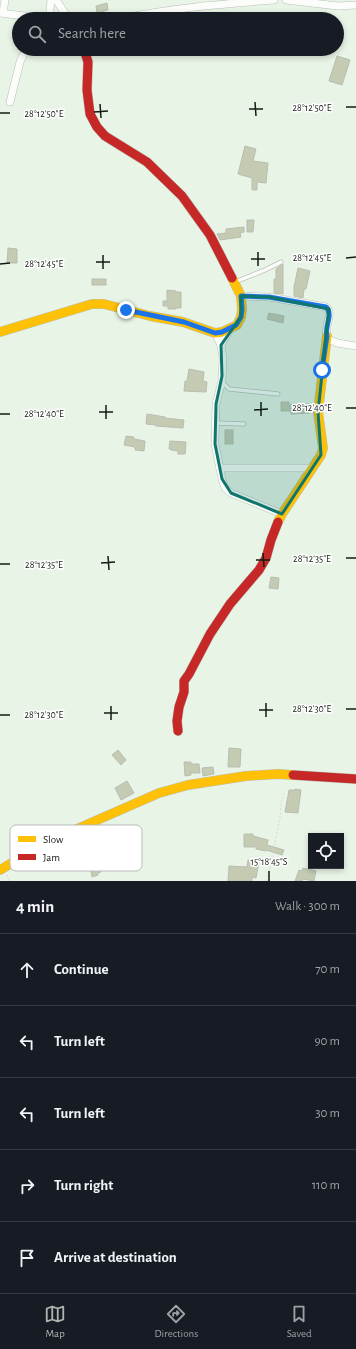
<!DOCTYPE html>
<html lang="en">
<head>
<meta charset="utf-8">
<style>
	body { margin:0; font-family:"Alegreya Sans",sans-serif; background:#20242c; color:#f1f3f6 }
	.controls { position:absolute; right:12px; bottom:12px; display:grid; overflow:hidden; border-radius:0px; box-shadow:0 2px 6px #0003 }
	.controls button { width:36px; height:36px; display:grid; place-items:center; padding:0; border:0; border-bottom:1px solid #363941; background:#171b24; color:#f1f3f6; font:20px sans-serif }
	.stop { position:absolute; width:12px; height:12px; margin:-9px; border:3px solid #1a73e8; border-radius:50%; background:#fff }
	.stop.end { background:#1a73e8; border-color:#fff; box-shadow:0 1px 4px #0008 }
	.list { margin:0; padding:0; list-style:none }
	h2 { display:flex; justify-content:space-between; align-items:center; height:52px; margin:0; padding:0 16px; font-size:17px }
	h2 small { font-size:13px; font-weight:400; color:#9ea1a6 }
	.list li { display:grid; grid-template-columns:26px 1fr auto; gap:12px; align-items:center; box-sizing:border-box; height:72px; padding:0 16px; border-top:1px solid #363941 }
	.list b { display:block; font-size:15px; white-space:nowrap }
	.list em { font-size:13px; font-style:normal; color:#9ea1a6 }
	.icon { flex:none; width:22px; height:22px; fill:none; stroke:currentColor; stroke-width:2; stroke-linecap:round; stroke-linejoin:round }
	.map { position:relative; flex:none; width:356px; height:881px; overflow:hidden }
	.search { position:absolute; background:#171b24; box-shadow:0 2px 6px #0003; left:12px; right:12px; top:12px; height:44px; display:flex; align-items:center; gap:10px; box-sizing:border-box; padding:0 14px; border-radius:22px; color:#9ea1a6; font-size:15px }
	.sheet { height:412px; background:#171b24 }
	nav { display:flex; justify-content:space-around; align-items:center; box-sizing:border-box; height:56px; border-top:1px solid #363941; background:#171b24; font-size:11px; color:#9ea1a6 }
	nav a { display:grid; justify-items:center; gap:2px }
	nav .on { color:#afb4b1 }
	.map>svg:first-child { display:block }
	.building { fill:#c5cab3; stroke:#b8beb1 }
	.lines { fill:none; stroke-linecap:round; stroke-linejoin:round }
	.lane-casing { stroke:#b8c1b6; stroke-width:5 }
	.street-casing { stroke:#b8c1b6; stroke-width:8 }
	.slow-casing { stroke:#b8c1b6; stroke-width:10 }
	.jam-casing { stroke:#b8c1b6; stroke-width:10 }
	.path { stroke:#d6dad6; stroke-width:1; stroke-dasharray:2 2; stroke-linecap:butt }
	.lane { stroke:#fcfdfb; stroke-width:3.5 }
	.street { stroke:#fcfdfb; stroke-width:7 }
	.slow { stroke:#ffc107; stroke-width:9 }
	.jam { stroke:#c62828; stroke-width:9 }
	.route { stroke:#1a73e8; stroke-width:5 }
	.marked { fill:#0f766e; fill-opacity:0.2; stroke:#0f766e; stroke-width:3; stroke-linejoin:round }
	.ticks { fill:none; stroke:#131b12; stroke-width:1.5 }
	.key { fill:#fff; stroke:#b8bbb8; stroke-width:1 }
	.key-label { font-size:11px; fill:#131b12 }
	.ticks-label { font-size:10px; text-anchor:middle; fill:#131b12; stroke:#fff; stroke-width:3; stroke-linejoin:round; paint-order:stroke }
</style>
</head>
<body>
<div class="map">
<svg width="356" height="881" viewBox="0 0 356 881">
	<rect width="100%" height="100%" fill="#e8f4e6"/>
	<g class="building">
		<path d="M 107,3 L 108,10 L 97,13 L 96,6 Z"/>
		<path d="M 337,56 L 350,60 L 342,85 L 329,81 Z"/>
		<path d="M 245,146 L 256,149 L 253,161 L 268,163 L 266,183 L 257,182 L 257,190 L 252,190 L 252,178 L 238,174 Z"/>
		<path d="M 247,220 L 254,220 L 253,232 L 247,232 Z"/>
		<path d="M 244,227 L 244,232 L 240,233 L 241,237 L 220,240 L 217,234 L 226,233 L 226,229 Z"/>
		<path d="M 8,248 L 17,249 L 17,263 L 7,263 Z"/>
		<path d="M 283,264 L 283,294 L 274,293 L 274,279 L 276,279 L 276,269 Z"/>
		<path d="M 298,268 L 310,271 L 306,289 L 304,289 L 303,298 L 294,296 L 294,287 Z"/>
		<rect x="92" y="279" width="14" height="6"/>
		<path d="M 167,290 L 176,291 L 176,292 L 181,292 L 181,308 L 176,308 L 176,309 L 168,309 L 168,306 L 163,306 L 163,301 L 167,301 Z"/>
		<path d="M 269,313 L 284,316 L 283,323 L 267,319 Z"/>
		<path d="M 189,369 L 204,372 L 203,381 L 207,382 L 206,392 L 184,391 L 185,381 L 187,381 Z"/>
		<path d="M 281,402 L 289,402 L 289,405 L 309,404 L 310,413 L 291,414 L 291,411 L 281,411 Z"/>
		<path d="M 147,414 L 165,417 L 165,418 L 184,420 L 183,428 L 156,426 L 156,425 L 146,424 Z"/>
		<rect x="225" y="430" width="8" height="14"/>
		<path d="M 126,436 L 134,437 L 134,439 L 145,441 L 144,451 L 135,450 L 135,447 L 124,445 Z"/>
		<path d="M 170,441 L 186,442 L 185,454 L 178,454 L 178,451 L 171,450 L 171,449 L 169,449 Z"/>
		<path d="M 271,577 L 279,578 L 278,589 L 269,588 Z"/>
		<path d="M 229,748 L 241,749 L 240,767 L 228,767 Z"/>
		<path d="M 118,750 L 126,760 L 121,765 L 112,755 Z"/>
		<path d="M 184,762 L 191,762 L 191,764 L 199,764 L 200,773 L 191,773 L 191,775 L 185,776 Z"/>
		<path d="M 213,767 L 214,774 L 203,776 L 202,768 Z"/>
		<path d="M 127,781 L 134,793 L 121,800 L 115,788 Z"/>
		<path d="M 295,789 L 301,790 L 298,813 L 285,812 L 289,790 L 295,790 Z"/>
		<path d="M 244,834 L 253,834 L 253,836 L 268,840 L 267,845 L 284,850 L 282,855 L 266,850 L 266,851 L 256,849 L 256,847 L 244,847 Z"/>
		<path d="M 248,860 L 259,862 L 256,878 L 252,877 L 252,881 L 228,881 L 229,866 L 247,867 Z"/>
		<path d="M 100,865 L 101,872 L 98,873 L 98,875 L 92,877 L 90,867 Z"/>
		<path d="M 303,868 L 316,871 L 314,881 L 303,879 L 302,881 L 295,881 L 299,870 L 302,871 Z"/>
	</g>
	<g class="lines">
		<defs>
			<g id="lane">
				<path d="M 235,282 L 265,270 L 281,262"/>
				<path d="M 222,382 L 229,389 L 278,394"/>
				<path d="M 215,423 L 244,424"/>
			</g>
			<g id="street">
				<path d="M 56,0 L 69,19"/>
				<path d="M 286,0 L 338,6 L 356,5"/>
				<path d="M 0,13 L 49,19"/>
				<path d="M 3,13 L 5,0"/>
				<path d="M 49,19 L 51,0"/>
				<path d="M 119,19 C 170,8 222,4 274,0"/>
				<path d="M 10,102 L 20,62 L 26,49"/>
				<path d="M 241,296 L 269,297 L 326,307 C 335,314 322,327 328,339 L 337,343 L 356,346"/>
				<path d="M 215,333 L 221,345 L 223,359 L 222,381 L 216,404 L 215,444 L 222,479 L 225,488 L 231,493 L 282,514"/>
				<path d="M 221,345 L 230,329"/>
				<path d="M 220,468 L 313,468"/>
			</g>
			<g id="slow">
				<path d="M 0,332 L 92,304 L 104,304 L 150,316 L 183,322 L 215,333 L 222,332 L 237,325 L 241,317 L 242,310 L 241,296 L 232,278"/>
				<path d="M 278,522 L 282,514 L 321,455 L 323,448 L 318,412 L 327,336"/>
				<path d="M 0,870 L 45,843 L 159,793 L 188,785 L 246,776 L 278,774 L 293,775"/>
			</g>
			<g id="jam">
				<path d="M 84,49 L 88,62 L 87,90 L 90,114 L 97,127 L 105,136 L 147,162 L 182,196 L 210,235 L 232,278"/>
				<path d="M 178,731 L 177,721 L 179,707 L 184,692 L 184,681 L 189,674 L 210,634 L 230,604 L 259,570 L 266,558 L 271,540 L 278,522"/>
				<path d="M 293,775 L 356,779"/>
			</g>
		</defs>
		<use href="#lane" class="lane-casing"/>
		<use href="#street" class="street-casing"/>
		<use href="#slow" class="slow-casing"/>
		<use href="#jam" class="jam-casing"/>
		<g class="path">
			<path d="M 7,875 L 9,881"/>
			<path d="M 267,881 L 280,818 L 281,803 L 284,793"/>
		</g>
		<use href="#lane" class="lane"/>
		<use href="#street" class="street"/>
		<use href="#slow" class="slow"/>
		<use href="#jam" class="jam"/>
	</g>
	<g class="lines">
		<path class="route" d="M 126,310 L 184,322 L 215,333 L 222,332 L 236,325 L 241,317 L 242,310 L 241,296 L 269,297 L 326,307 C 334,314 324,327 327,336 L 322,370"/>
	</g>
	<path class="marked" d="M 241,296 L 269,297 L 329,309 L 318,412 L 321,455 L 282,514 L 231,493 L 222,479 L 215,444 L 216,404 L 222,376 L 221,345 L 241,317 Z"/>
	<path class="ticks" d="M 255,102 L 256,116M 100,104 L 101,118M 346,107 L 356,107M 249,109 L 263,109M 94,112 L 108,111M 0,113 L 10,113M 258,252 L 258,266M 103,255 L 103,269M 346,258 L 356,257M 251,259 L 265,259M 96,262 L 110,262M 0,264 L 10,263M 261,402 L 261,416M 106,405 L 106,419M 346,408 L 356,408M 254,410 L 268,409M 99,412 L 113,412M 0,414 L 10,414M 263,553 L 264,567M 108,556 L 109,570M 346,558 L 356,558M 256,560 L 270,560M 101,563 L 115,562M 0,564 L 10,564M 266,703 L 266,717M 111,706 L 111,720M 346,709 L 356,709M 259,710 L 273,710M 104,713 L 118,713M 0,715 L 10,715M 269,871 L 269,881"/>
	<rect x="10" y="825" width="132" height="46" rx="6" class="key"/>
	<rect x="18" y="836" width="18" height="6" fill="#ffc107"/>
	<rect x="18" y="854" width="18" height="6" fill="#c62828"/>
	<g class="key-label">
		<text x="43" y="843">Slow</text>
		<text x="43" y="861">Jam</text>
	</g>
	<g class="ticks-label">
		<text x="312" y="111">28°12'50"E</text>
		<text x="44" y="117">28°12'50"E</text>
		<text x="312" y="261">28°12'45"E</text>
		<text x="44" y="267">28°12'45"E</text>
		<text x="312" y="411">28°12'40"E</text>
		<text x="44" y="417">28°12'40"E</text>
		<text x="312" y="562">28°12'35"E</text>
		<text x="44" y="568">28°12'35"E</text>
		<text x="312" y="712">28°12'30"E</text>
		<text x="44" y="718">28°12'30"E</text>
		<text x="269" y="865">15°18'45"S</text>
	</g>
</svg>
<div class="controls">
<button><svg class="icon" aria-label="locate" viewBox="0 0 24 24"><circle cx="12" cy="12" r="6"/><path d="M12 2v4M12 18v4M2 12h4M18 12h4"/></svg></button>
</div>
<div class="stop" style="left:322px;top:370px"></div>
<div class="stop end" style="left:126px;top:310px"></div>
<div class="search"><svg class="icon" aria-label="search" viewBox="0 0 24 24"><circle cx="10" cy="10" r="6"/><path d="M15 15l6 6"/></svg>Search here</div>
</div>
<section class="sheet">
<h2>4 min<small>Walk · 300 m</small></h2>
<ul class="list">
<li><svg class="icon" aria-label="ahead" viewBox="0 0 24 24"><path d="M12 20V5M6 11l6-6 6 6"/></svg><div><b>Continue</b></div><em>70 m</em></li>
<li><svg class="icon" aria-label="left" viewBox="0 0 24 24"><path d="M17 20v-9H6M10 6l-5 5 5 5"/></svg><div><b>Turn left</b></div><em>90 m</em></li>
<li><svg class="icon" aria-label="left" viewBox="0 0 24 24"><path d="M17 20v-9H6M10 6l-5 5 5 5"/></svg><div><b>Turn left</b></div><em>30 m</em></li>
<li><svg class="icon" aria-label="right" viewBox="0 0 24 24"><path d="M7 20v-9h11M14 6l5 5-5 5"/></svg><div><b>Turn right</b></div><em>110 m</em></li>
<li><svg class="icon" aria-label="arrive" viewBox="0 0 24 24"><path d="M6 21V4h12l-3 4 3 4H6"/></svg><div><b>Arrive at destination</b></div></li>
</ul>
</section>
<nav>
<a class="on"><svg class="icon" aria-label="map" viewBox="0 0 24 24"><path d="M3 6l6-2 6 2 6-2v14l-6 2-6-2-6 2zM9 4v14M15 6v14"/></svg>Map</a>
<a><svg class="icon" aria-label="directions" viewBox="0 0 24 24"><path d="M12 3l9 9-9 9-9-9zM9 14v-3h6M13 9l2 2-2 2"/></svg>Directions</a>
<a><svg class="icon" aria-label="saved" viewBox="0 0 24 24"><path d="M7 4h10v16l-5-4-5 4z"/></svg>Saved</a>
</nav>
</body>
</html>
